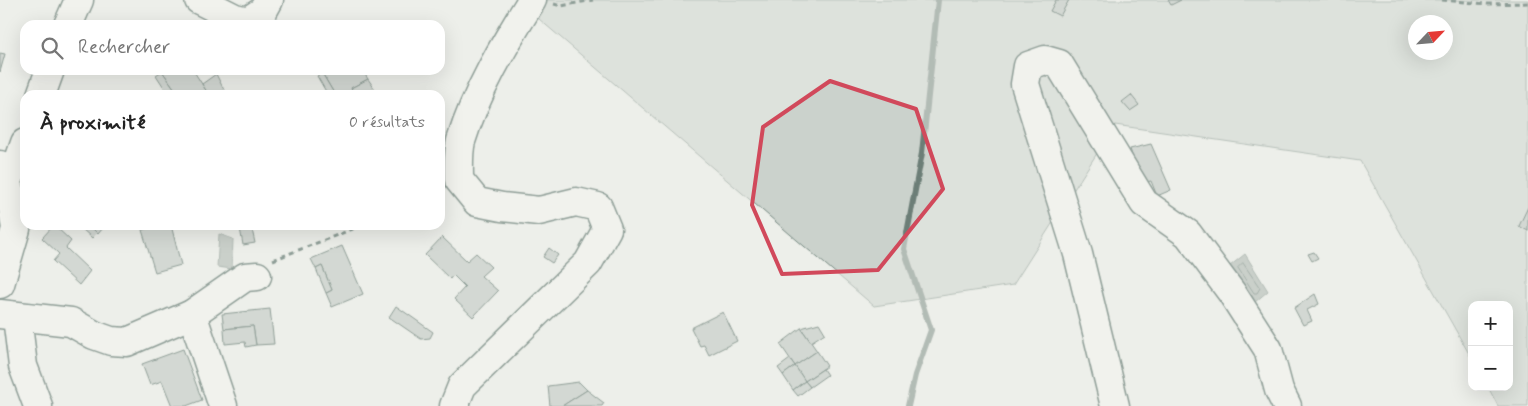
<!DOCTYPE html>
<html lang="fr">
<head>
<meta charset="utf-8">
<style>
	body { margin:0; font-family:Mynerve,sans-serif; background:#f2f2f2; color:#222 }
	.controls { position:absolute; right:15px; bottom:15px; display:grid; overflow:hidden; border-radius:10px; box-shadow:0 5px 20px #0002 }
	.controls button { width:45px; height:45px; display:grid; place-items:center; padding:0; border:0; border-bottom:1px solid #e0e0e0; background:#fff; color:#222; font:25px sans-serif }
	.compass { position:absolute; left:1408px; top:15px; width:45px; height:45px; border-radius:50%; background:#fff; box-shadow:0 5px 20px #0002; rotate:64deg }
	.list { margin:0; padding:0; list-style:none }
	h2 { display:flex; justify-content:space-between; align-items:center; height:65px; margin:0; padding:0 20px; font-size:21px }
	h2 small { font-size:16px; font-weight:400; color:#767676 }
	.icon { flex:none; width:28px; height:28px; fill:none; stroke:currentColor; stroke-width:2; stroke-linecap:round; stroke-linejoin:round }
	.map { position:relative; flex:none; width:1528px; height:406px; overflow:hidden }
	.search { position:absolute; background:#fff; box-shadow:0 5px 20px #0002; left:20px; top:20px; width:425px; height:55px; display:flex; align-items:center; gap:12px; box-sizing:border-box; padding:0 18px; border-radius:15px; color:#767676; font-size:19px }
	.panel { position:absolute; background:#fff; box-shadow:0 5px 20px #0002; left:20px; top:90px; width:425px; height:140px; border-radius:15px }
	.map>svg:first-child { display:block }
	.green { fill:#cbd2cc; stroke:#758880; fill-rule:evenodd }
	.water { fill:#9faaa4; stroke:#6c7e77 }
	.lines { fill:none; stroke-linecap:round; stroke-linejoin:round }
	.shore { stroke:#526961; stroke-width:1 }
	.stream { stroke:#6c7e77; stroke-width:6 }
	.building { fill:#b4bdb8; stroke:#1f3d34 }
	.minor-casing { stroke:#1f3d34; stroke-width:31 }
	.major-casing { stroke:#1f3d34; stroke-width:31 }
	.path { stroke:#1f3d34; stroke-width:3; stroke-dasharray:5 4; stroke-linecap:butt }
	.minor { stroke:#f6f6f2; stroke-width:28 }
	.major { stroke:#f6f6f2; stroke-width:28 }
	.marked { fill:none; stroke:#d1495b; stroke-width:4; stroke-linejoin:round }
</style>
</head>
<body>
<div class="map">
<svg width="1528" height="406" viewBox="0 0 1528 406">
	<rect width="100%" height="100%" fill="#edefea"/>
	<filter id="ink" filterUnits="userSpaceOnUse"><feTurbulence type="fractalNoise" baseFrequency=".02" numOctaves="2"/><feDisplacementMap in="SourceGraphic" scale="10" xChannelSelector="R" yChannelSelector="G"/><feConvolveMatrix kernelMatrix="1 2 1 2 8 2 1 2 1" color-interpolation-filters="sRGB"/></filter>
	<g filter="url(#ink)">
		<path class="green" d="M 536,0 L 1528,0 L 1528,406 L 1498,406 L 1488,387 L 1509,387 L 1509,305 L 1472,305 L 1472,359 L 1360,161 L 1115,125 L 1013,285 L 874,306 L 539,19 ZM 1416,22 L 1446,22 L 1446,52 L 1416,52 Z"/>
		<g class="water">
			<path d="M 219,234 L 233,239 L 232,269 L 217,267 Z"/>
			<path d="M 1245,254 L 1268,291 L 1255,302 L 1230,266 Z"/>
		</g>
		<g class="lines">
			<path class="shore" d="M 1243,263 L 1260,288 L 1257,293 L 1254,293 L 1238,268 Z"/>
			<path class="stream" d="M 908,406 L 915,375 L 931,330 L 904,249 L 922,153 L 938,0"/>
		</g>
		<g class="building">
			<path d="M 1056,0 L 1069,0 L 1060,16 L 1050,11 Z"/>
			<path d="M 1168,0 L 1181,0 L 1171,5 Z"/>
			<path d="M 0,53 L 5,54 L 0,72 Z"/>
			<path d="M 164,70 L 193,70 L 209,95 L 179,95 L 162,71 Z"/>
			<path d="M 327,70 L 362,70 L 368,79 L 351,88 L 353,91 L 347,95 L 335,95 L 322,73 Z"/>
			<path d="M 162,71 L 179,95 L 169,95 L 156,75 Z"/>
			<path d="M 322,73 L 335,95 L 328,95 L 317,76 Z"/>
			<path d="M 216,74 L 225,92 L 220,95 L 209,95 L 202,84 Z"/>
			<path d="M 368,79 L 379,95 L 356,95 L 351,88 Z"/>
			<path d="M 1131,95 L 1139,105 L 1130,111 L 1122,102 Z"/>
			<path d="M 1151,144 L 1171,190 L 1157,196 L 1151,181 L 1141,183 L 1130,149 Z"/>
			<path d="M 1528,207 L 1528,231 L 1519,226 Z"/>
			<path d="M 54,225 L 71,241 L 66,248 L 90,271 L 79,285 L 53,261 L 59,254 L 42,238 Z"/>
			<path d="M 84,225 L 89,225 L 97,233 L 92,238 L 81,228 Z"/>
			<path d="M 89,225 L 99,225 L 103,228 L 98,234 Z"/>
			<path d="M 159,225 L 171,225 L 181,265 L 155,272 L 142,230 Z"/>
			<path d="M 251,225 L 255,243 L 243,245 L 240,228 Z"/>
			<path d="M 442,237 L 467,261 L 476,253 L 491,267 L 481,276 L 498,291 L 473,317 L 454,299 L 465,287 L 453,275 L 450,279 L 425,255 Z"/>
			<path d="M 342,246 L 363,294 L 332,307 L 326,293 L 332,290 L 322,266 L 316,269 L 311,259 Z"/>
			<path d="M 549,248 L 558,255 L 552,263 L 543,257 Z"/>
			<path d="M 1314,252 L 1318,258 L 1312,261 L 1308,254 Z"/>
			<path d="M 322,266 L 332,290 L 326,293 L 316,269 Z"/>
			<path d="M 1315,294 L 1319,304 L 1307,310 L 1312,321 L 1303,325 L 1294,308 Z"/>
			<path d="M 396,306 L 433,332 L 430,338 L 421,339 L 389,317 Z"/>
			<path d="M 270,309 L 274,344 L 256,345 L 253,326 L 224,329 L 222,314 Z"/>
			<path d="M 723,312 L 737,341 L 709,355 L 704,345 L 700,346 L 691,328 Z"/>
			<path d="M 819,323 L 825,333 L 811,342 L 801,328 Z"/>
			<path d="M 253,326 L 256,345 L 246,347 L 245,342 L 225,344 L 224,329 Z"/>
			<path d="M 801,328 L 817,351 L 795,366 L 780,344 Z"/>
			<path d="M 183,349 L 202,400 L 186,406 L 172,406 L 162,381 L 150,385 L 142,364 Z"/>
			<path d="M 817,351 L 827,366 L 805,381 L 795,366 Z"/>
			<path d="M 790,359 L 795,366 L 783,375 L 778,368 Z"/>
			<path d="M 795,366 L 805,381 L 793,390 L 783,375 Z"/>
			<path d="M 823,369 L 827,375 L 810,387 L 805,381 Z"/>
			<path d="M 805,381 L 810,387 L 798,396 L 793,390 Z"/>
			<path d="M 579,382 L 587,390 L 562,406 L 550,406 L 548,386 Z"/>
			<path d="M 587,390 L 604,403 L 602,406 L 562,406 Z"/>
		</g>
		<g class="lines">
			<defs>
				<g id="minor">
					<path d="M 199,0 L 235,18 L 248,21 L 263,11 L 269,0"/>
					<path d="M 68,25 L 79,0"/>
					<path d="M 41,95 L 50,70"/>
					<path d="M 6,179 L 17,166 L 25,143"/>
					<path d="M 0,314 L 71,322 L 94,335 L 111,341 L 127,342 L 192,314 L 245,277 L 257,276"/>
					<path d="M 192,314 L 223,406"/>
					<path d="M 17,317 L 23,366 L 38,406"/>
					<path d="M 454,406 L 462,386 L 588,263 L 607,229 L 598,207 L 576,202 L 539,211 L 502,207 L 477,202 L 459,180 C 459,168 458,153 461,141 C 476,92 505,43 532,0"/>
					<path d="M 1115,406 L 1078,254 L 1025,84 L 1028,66 L 1045,60 L 1059,64 L 1144,203 L 1188,234 L 1232,293 L 1268,349 L 1279,390 L 1287,406"/>
				</g>
				<path id="major" d="M 0,165 L 11,196 L 16,229 L 0,284"/>
			</defs>
			<use href="#minor" class="minor-casing"/>
			<use href="#major" class="major-casing"/>
			<g class="path">
				<path d="M 1442,0 L 1487,4 L 1528,3"/>
				<path d="M 554,4 L 561,6 L 593,0"/>
				<path d="M 273,260 L 363,225"/>
			</g>
			<use href="#minor" class="minor"/>
			<use href="#major" class="major"/>
		</g>
	</g>
	<path d="M0 0H1528V406H0ZM 830,81 L 916,109 L 943,189 L 878,270 L 782,274 L 752,205 L 763,127 Z" fill="#edefea" fill-opacity=".55" fill-rule="evenodd"/>
	<path class="marked" d="M 830,81 L 916,109 L 943,189 L 878,270 L 782,274 L 752,205 L 763,127 Z"/>
</svg>
<div class="controls">
<button>+</button>
<button>−</button>
</div>
<svg class="compass" viewBox="-18 -18 36 36"><path d="M0-13l5 13h-10z" fill="#e53935"/><path d="M0 13l5-13h-10z" fill="#767676"/></svg>
<div class="search"><svg class="icon" aria-label="search" viewBox="0 0 24 24"><circle cx="10" cy="10" r="6"/><path d="M15 15l6 6"/></svg>Rechercher</div>
<section class="panel">
<h2>À proximité<small>0 résultats</small></h2>
<ul class="list">
</ul>
</section>
</div>
</body>
</html>
